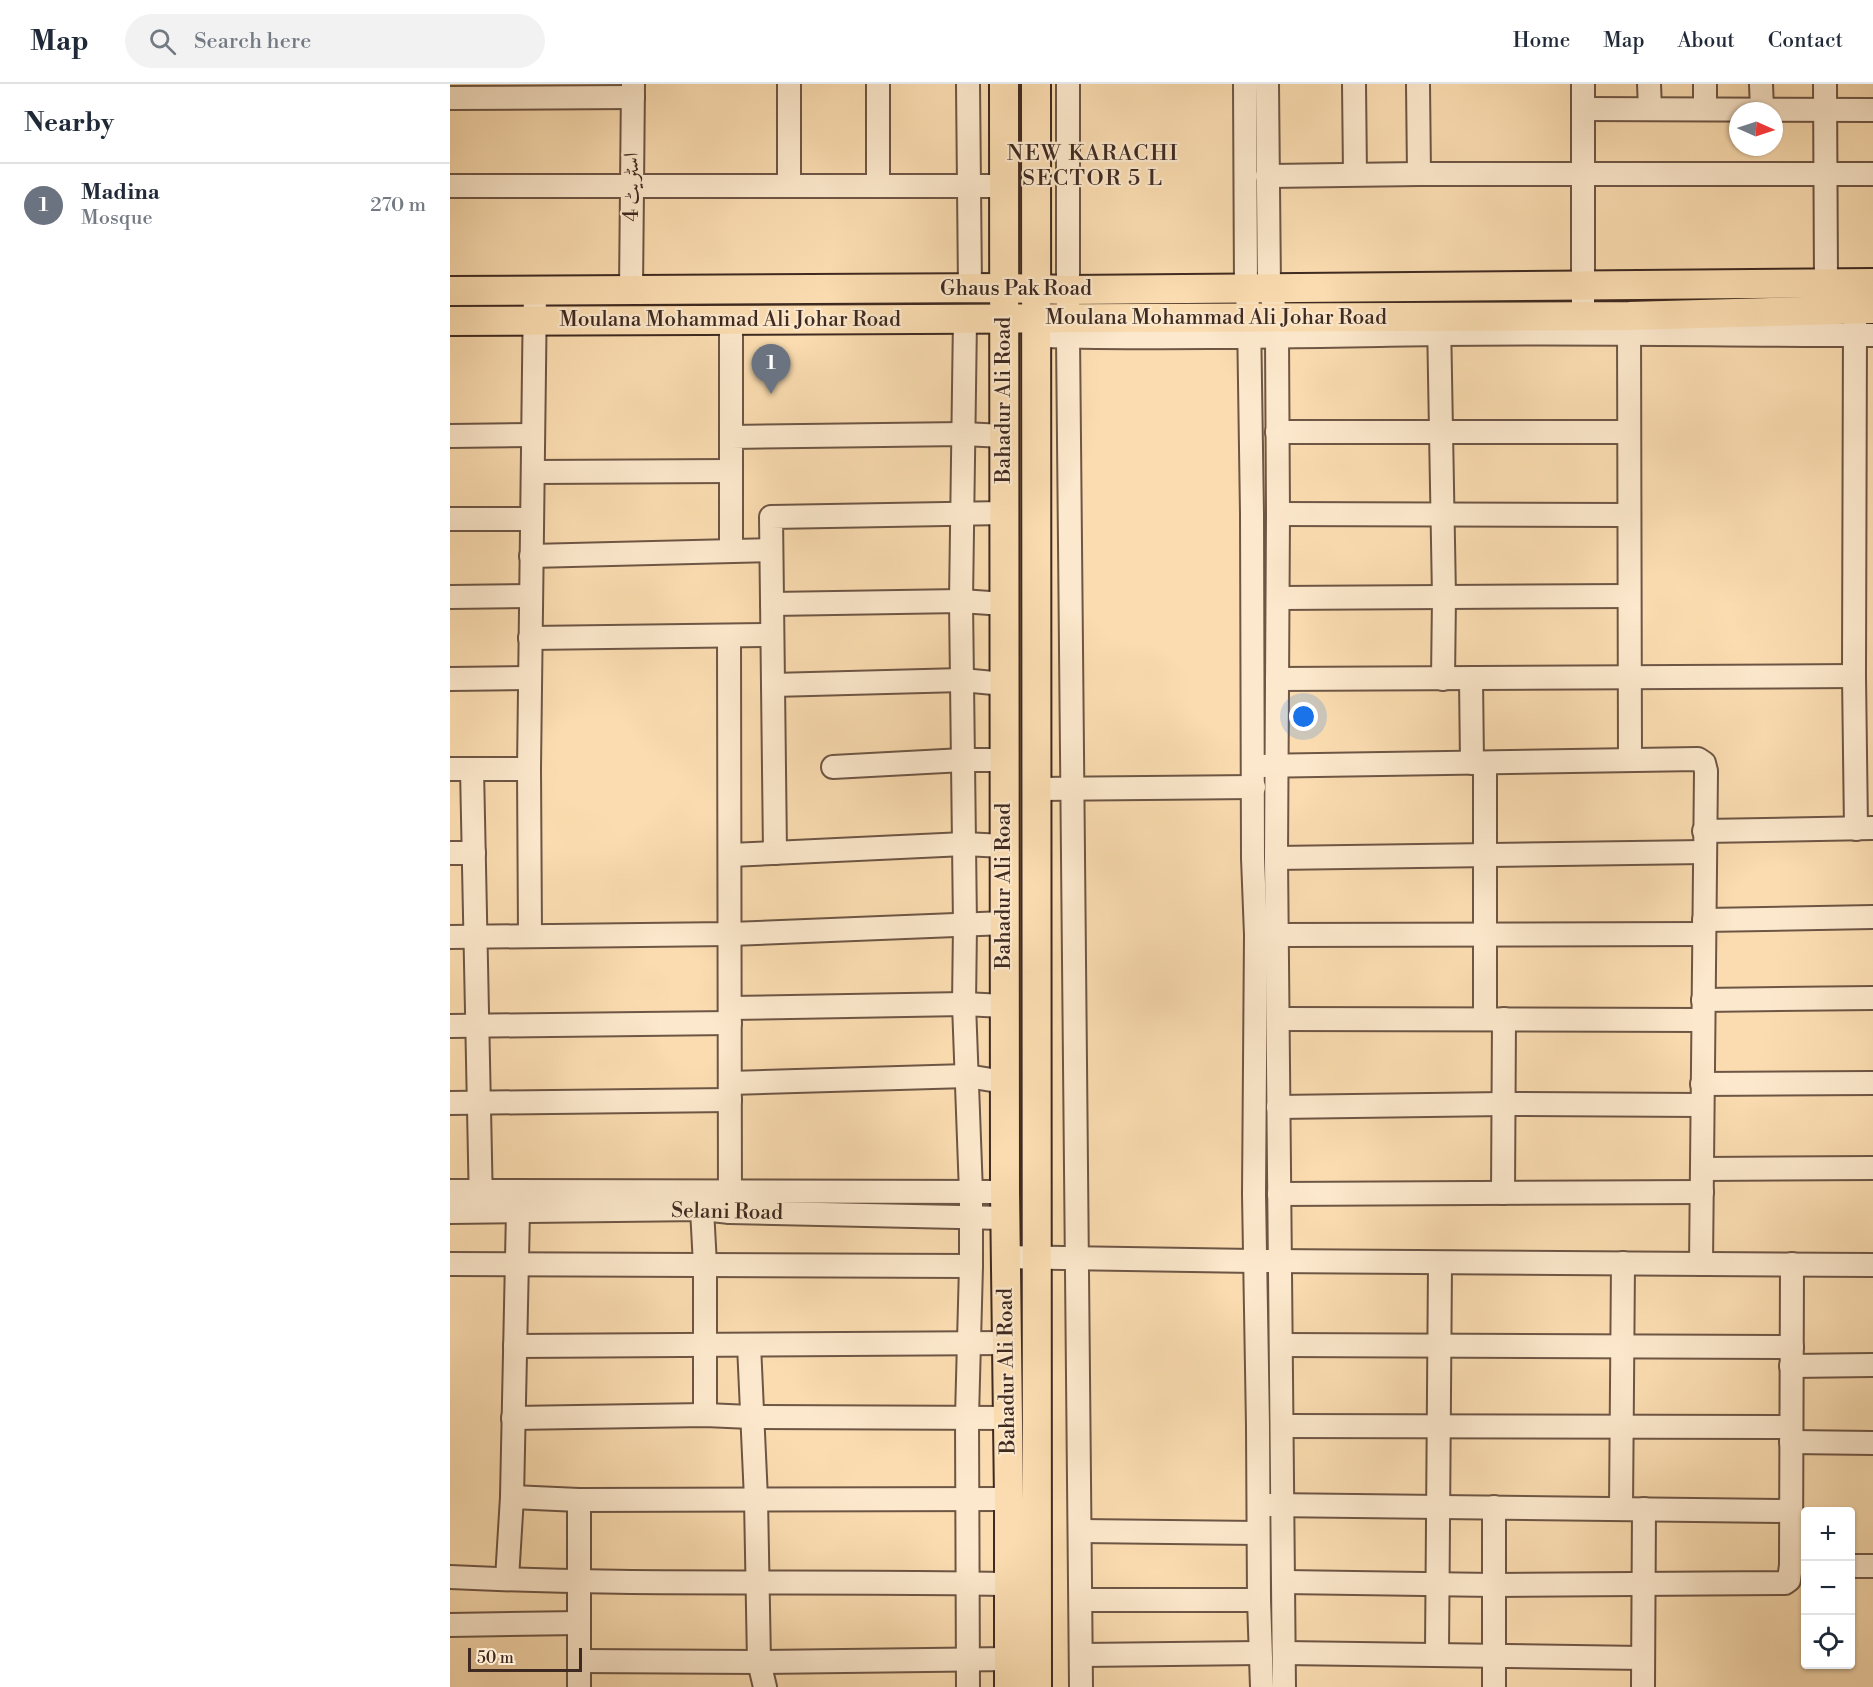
<!DOCTYPE html>
<html lang="en">
<head>
<meta charset="utf-8">
<style>
	body { margin:0; font-family:"Libre Bodoni",Amiri,serif; background:#f2f2f3; color:#1f2937 }
	.controls { position:absolute; right:18px; bottom:18px; display:grid; overflow:hidden; border-radius:6px; box-shadow:0 2px 4px #0004 }
	.controls button { width:54px; height:54px; display:grid; place-items:center; padding:0; border:0; border-bottom:2px solid #e0e1e3; background:#fff; color:#1f2937; font:30px sans-serif }
	.compass { position:absolute; left:1279px; top:18px; width:54px; height:54px; border-radius:50%; background:#fff; box-shadow:0 2px 4px #0004; rotate:93deg }
	.scale { position:absolute; left:18px; bottom:15px; width:114px; box-sizing:border-box; padding-left:6px; border:3px solid #3f2a21; border-top:0; font-size:16px; line-height:21px; white-space:nowrap; color:#3f2a21; -webkit-text-stroke:4px #fce8cc; paint-order:stroke }
	.you { position:absolute; left:854px; top:633px; width:21px; height:21px; margin:-15px; border:4px solid #fff; border-radius:50%; background:#1a73e8; box-shadow:0 0 0 9px #1a73e833 }
	.badge { display:grid; place-items:center; width:39px; height:39px; border-radius:50%; background:#ea580c; color:#fff; font-size:20px; font-weight:700 }
	.pin { position:absolute; translate:-50% -50px; filter:drop-shadow(0 2px 3px #0008) }
	.pin::after { content:''; position:absolute; top:32px; width:21px; height:18px; background:inherit; clip-path:polygon(0 0,100% 0,50% 100%) }
	.list { margin:0; padding:0; list-style:none }
	h2 { display:flex; justify-content:space-between; align-items:center; height:78px; margin:0; padding:0 24px; font-size:26px }
	h2 small { font-size:20px; font-weight:400; color:#747a83 }
	.list li { display:grid; grid-template-columns:39px 1fr auto; gap:18px; align-items:center; box-sizing:border-box; height:84px; padding:0 24px; border-top:2px solid #e0e1e3 }
	.list b { display:block; font-size:22px; white-space:nowrap }
	.list p { margin:0; font-size:20px; white-space:nowrap; color:#747a83 }
	.list em { font-size:20px; font-style:normal; color:#747a83 }
	.icon { flex:none; width:33px; height:33px; fill:none; stroke:currentColor; stroke-width:2; stroke-linecap:round; stroke-linejoin:round }
	.map { position:relative; flex:none; width:1423px; height:1603px; overflow:hidden }
	header { display:flex; align-items:center; gap:36px; box-sizing:border-box; height:84px; padding:0 30px; background:#fff; border-bottom:2px solid #e0e1e3 }
	header strong { font-size:28px }
	nav { display:flex; gap:33px; margin-inline-start:auto; font-size:21px }
	.search { width:420px; height:54px; background:#f2f2f3; display:flex; align-items:center; gap:15px; box-sizing:border-box; padding:0 21px; border-radius:33px; color:#747a83; font-size:22px }
	main { display:flex }
	aside { flex:1; background:#fff }
	.map>svg:first-child { display:block }
	.lines { fill:none; stroke-linecap:round; stroke-linejoin:round }
	.minor-casing { stroke:#6e5645; stroke-width:26 }
	.major-casing { stroke:#3f2a21; stroke-width:32 }
	.minor { stroke:#fce8cc; stroke-width:22 }
	.major { stroke:#fadcb0; stroke-width:28 }
	.labels { text-anchor:middle; dominant-baseline:central; stroke-width:4.5; stroke-linejoin:round; paint-order:stroke }
	.street-label { font-size:21px; fill:#3f2a21; stroke:#fce8cc }
	.neighbourhood-label { font-size:22px; letter-spacing:1.5px; fill:#3f2a21; stroke:#fce8cc }
</style>
</head>
<body>
<header>
<strong>Map</strong>
<div class="search"><svg class="icon" aria-label="search" viewBox="0 0 24 24"><circle cx="10" cy="10" r="6"/><path d="M15 15l6 6"/></svg>Search here</div>
<nav><a>Home</a><a>Map</a><a>About</a><a>Contact</a></nav>
</header>
<main>
<aside>
<h2>Nearby<small></small></h2>
<ul class="list">
<li><span class="badge" style="background:#6b7280">1</span><div><b>Madina</b><p>Mosque</p></div><em>270 m</em></li>
</ul>
</aside>
<div class="map">
<svg width="1423" height="1603" viewBox="0 0 1423 1603">
	<rect width="100%" height="100%" fill="#fadcb0"/>
	<filter id="stains"><feTurbulence type="fractalNoise" baseFrequency=".00333" numOctaves="4"/><feColorMatrix values="0 0 0 0 .2 0 0 0 0 .09 0 0 0 0 .02 0 0 0 .5 -.17"/></filter>
	<radialGradient id="worn" r=".72"><stop offset=".6" stop-color="#630" stop-opacity="0"/><stop offset="1" stop-color="#630" stop-opacity=".3"/></radialGradient>
	<g class="lines">
		<defs>
			<g id="minor">
				<path d="M 339,0 L 339,102"/>
				<path d="M 428,0 L 428,102"/>
				<path d="M 518,0 L 520,205"/>
				<path d="M 618,0 L 618,252 L 631,1603"/>
				<path d="M 795,0 L 796,204 L 799,233 L 802,430 L 803,774 L 806,851 L 804,1110 L 808,1342 L 809,1516 L 812,1603"/>
				<path d="M 817,0 L 819,203 L 827,233 L 827,253 L 828,430 L 826,774 L 834,1603"/>
				<path d="M 904,0 L 905,90"/>
				<path d="M 968,0 L 969,90 L 1423,90"/>
				<path d="M 1133,0 L 1133,232"/>
				<path d="M 1199,0 L 1200,25"/>
				<path d="M 1255,0 L 1255,25"/>
				<path d="M 1311,0 L 1312,25"/>
				<path d="M 1375,0 L 1376,199"/>
				<path d="M 0,14 L 183,13"/>
				<path d="M 1133,25 L 1423,26"/>
				<path d="M 817,92 L 969,90"/>
				<path d="M 0,102 L 554,102"/>
				<path d="M 181,206 L 183,0"/>
				<path d="M 515,235 L 511,517 L 515,841 L 514,920 L 521,1109 L 521,1182 L 517,1333 L 518,1603"/>
				<path d="M 281,236 L 281,353"/>
				<path d="M 989,236 L 994,513 L 993,595"/>
				<path d="M 1179,237 L 1180,676"/>
				<path d="M 1405,238 L 1404,592 L 1406,745"/>
				<path d="M 588,252 C 721,255 854,252 987,250 C 1132,248 1278,251 1423,251"/>
				<path d="M 827,348 L 1179,348"/>
				<path d="M 0,352 L 83,351"/>
				<path d="M 83,388 L 281,387"/>
				<path d="M 828,430 L 1179,431"/>
				<path d="M 0,435 L 82,435"/>
				<path d="M 281,467 L 281,353 L 513,350 L 554,352"/>
				<path d="M 81,472 L 321,466"/>
				<path d="M 0,513 L 81,512"/>
				<path d="M 828,514 L 1179,512"/>
				<path d="M 322,520 L 511,517 L 554,520"/>
				<path d="M 279,552 L 280,1128"/>
				<path d="M 80,554 L 322,551"/>
				<path d="M 0,595 L 80,594"/>
				<path d="M 827,595 L 1404,592"/>
				<path d="M 1021,595 L 1022,679"/>
				<path d="M 323,601 L 512,596 L 554,600"/>
				<path d="M 811,682 L 1248,675 L 1254,679 L 1256,687 L 1251,1180"/>
				<path d="M 383,683 L 513,676 L 554,676"/>
				<path d="M 0,685 L 79,685"/>
				<path d="M 22,685 L 31,1122"/>
				<path d="M 587,705 L 804,703"/>
				<path d="M 1254,747 L 1423,744"/>
				<path d="M 0,769 L 24,769"/>
				<path d="M 325,769 L 321,433 L 554,429"/>
				<path d="M 280,771 L 514,760 L 554,762"/>
				<path d="M 826,774 L 1254,768"/>
				<path d="M 1254,836 L 1423,833"/>
				<path d="M 828,851 L 1254,850"/>
				<path d="M 80,852 L 79,685 L 85,206"/>
				<path d="M 0,853 L 280,850 L 555,839"/>
				<path d="M 1253,916 L 1423,914"/>
				<path d="M 280,924 L 514,920 L 554,922"/>
				<path d="M 829,935 L 1253,936"/>
				<path d="M 1035,935 L 1035,679"/>
				<path d="M 0,942 L 280,939"/>
				<path d="M 280,999 L 517,992 L 554,998"/>
				<path d="M 1252,1000 L 1423,999"/>
				<path d="M 0,1019 L 280,1016"/>
				<path d="M 828,1023 L 1054,1020 L 1252,1021"/>
				<path d="M 1252,1085 L 1423,1084"/>
				<path d="M 0,1107 L 555,1108"/>
				<path d="M 1053,1109 L 1054,935"/>
				<path d="M 829,1110 L 1252,1108"/>
				<path d="M 252,1125 L 255,1181 L 255,1331"/>
				<path d="M 0,1128 L 252,1125 L 280,1128 L 555,1134"/>
				<path d="M 555,1173 L 804,1177 L 1423,1181"/>
				<path d="M 0,1180 L 521,1182"/>
				<path d="M 299,1261 L 306,1415 L 309,1578 L 315,1603"/>
				<path d="M 831,1261 L 1342,1263"/>
				<path d="M 65,1262 L 557,1259"/>
				<path d="M 1341,1282 L 1423,1281"/>
				<path d="M 63,1334 L 255,1331 L 301,1333 L 558,1334"/>
				<path d="M 832,1342 L 1341,1343"/>
				<path d="M 1341,1358 L 1423,1359"/>
				<path d="M 62,1413 L 129,1416 L 559,1415"/>
				<path d="M 129,1416 L 129,1603"/>
				<path d="M 820,1421 L 1340,1427"/>
				<path d="M 1044,1423 L 1044,1603"/>
				<path d="M 1171,1425 L 1173,1179"/>
				<path d="M 630,1447 L 808,1449"/>
				<path d="M 1400,1482 L 1423,1482"/>
				<path d="M 0,1493 C 186,1502 373,1496 559,1500"/>
				<path d="M 57,1495 L 62,1413 L 68,1127"/>
				<path d="M 834,1498 L 1044,1501 L 1335,1499 L 1339,1496 L 1341,1481 L 1342,1180"/>
				<path d="M 631,1516 L 809,1516"/>
				<path d="M 0,1541 L 129,1539"/>
				<path d="M 834,1569 L 1193,1574"/>
				<path d="M 987,1569 L 990,1179"/>
				<path d="M 632,1571 L 810,1569"/>
				<path d="M 129,1577 L 309,1578 L 559,1575"/>
				<path d="M 1193,1603 L 1194,1425"/>
			</g>
			<g id="major">
				<path d="M 554,0 L 555,1108 L 559,1415 L 559,1603"/>
				<path d="M 586,0 L 587,1603"/>
				<path d="M 0,207 L 554,204 L 618,206 L 1423,199"/>
				<path d="M 0,237 L 1179,232 L 1423,225"/>
			</g>
		</defs>
		<use href="#minor" class="minor-casing"/>
		<use href="#major" class="major-casing"/>
		<use href="#minor" class="minor"/>
		<use href="#major" class="major"/>
	</g>
	<g class="labels">
		<g class="street-label">
			<text transform="translate(182 103) rotate(-90)">اسٹریٹ 4</text>
			<text x="566" y="205">Ghaus Pak Road</text>
			<text x="766" y="234">Moulana Mohammad Ali Johar Road</text>
			<text x="280" y="236">Moulana Mohammad Ali Johar Road</text>
			<text transform="translate(554 316) rotate(-90)">Bahadur Ali Road</text>
			<text transform="translate(554 802) rotate(-90)">Bahadur Ali Road</text>
			<text transform="translate(277 1128) rotate(1)">Selani Road</text>
			<text transform="translate(557 1287) rotate(-91)">Bahadur Ali Road</text>
		</g>
		<g class="neighbourhood-label">
			<text x="643" y="69">NEW KARACHI<tspan x="643" dy="25">SECTOR 5 L</tspan></text>
		</g>
	</g>
	<rect width="100%" height="100%" filter="url(#stains)"/>
	<rect width="100%" height="100%" fill="url(#worn)"/>
</svg>
<div class="controls">
<button>+</button>
<button>−</button>
<button><svg class="icon" aria-label="locate" viewBox="0 0 24 24"><circle cx="12" cy="12" r="6"/><path d="M12 2v4M12 18v4M2 12h4M18 12h4"/></svg></button>
</div>
<svg class="compass" viewBox="-18 -18 36 36"><path d="M0-13l5 13h-10z" fill="#e53935"/><path d="M0 13l5-13h-10z" fill="#747a83"/></svg>
<div class="scale">50 m</div>
<div class="you"></div>
<div class="pin badge" style="left:321px;top:310px;background:#6b7280">1</div>
</div>
</main>
</body>
</html>
